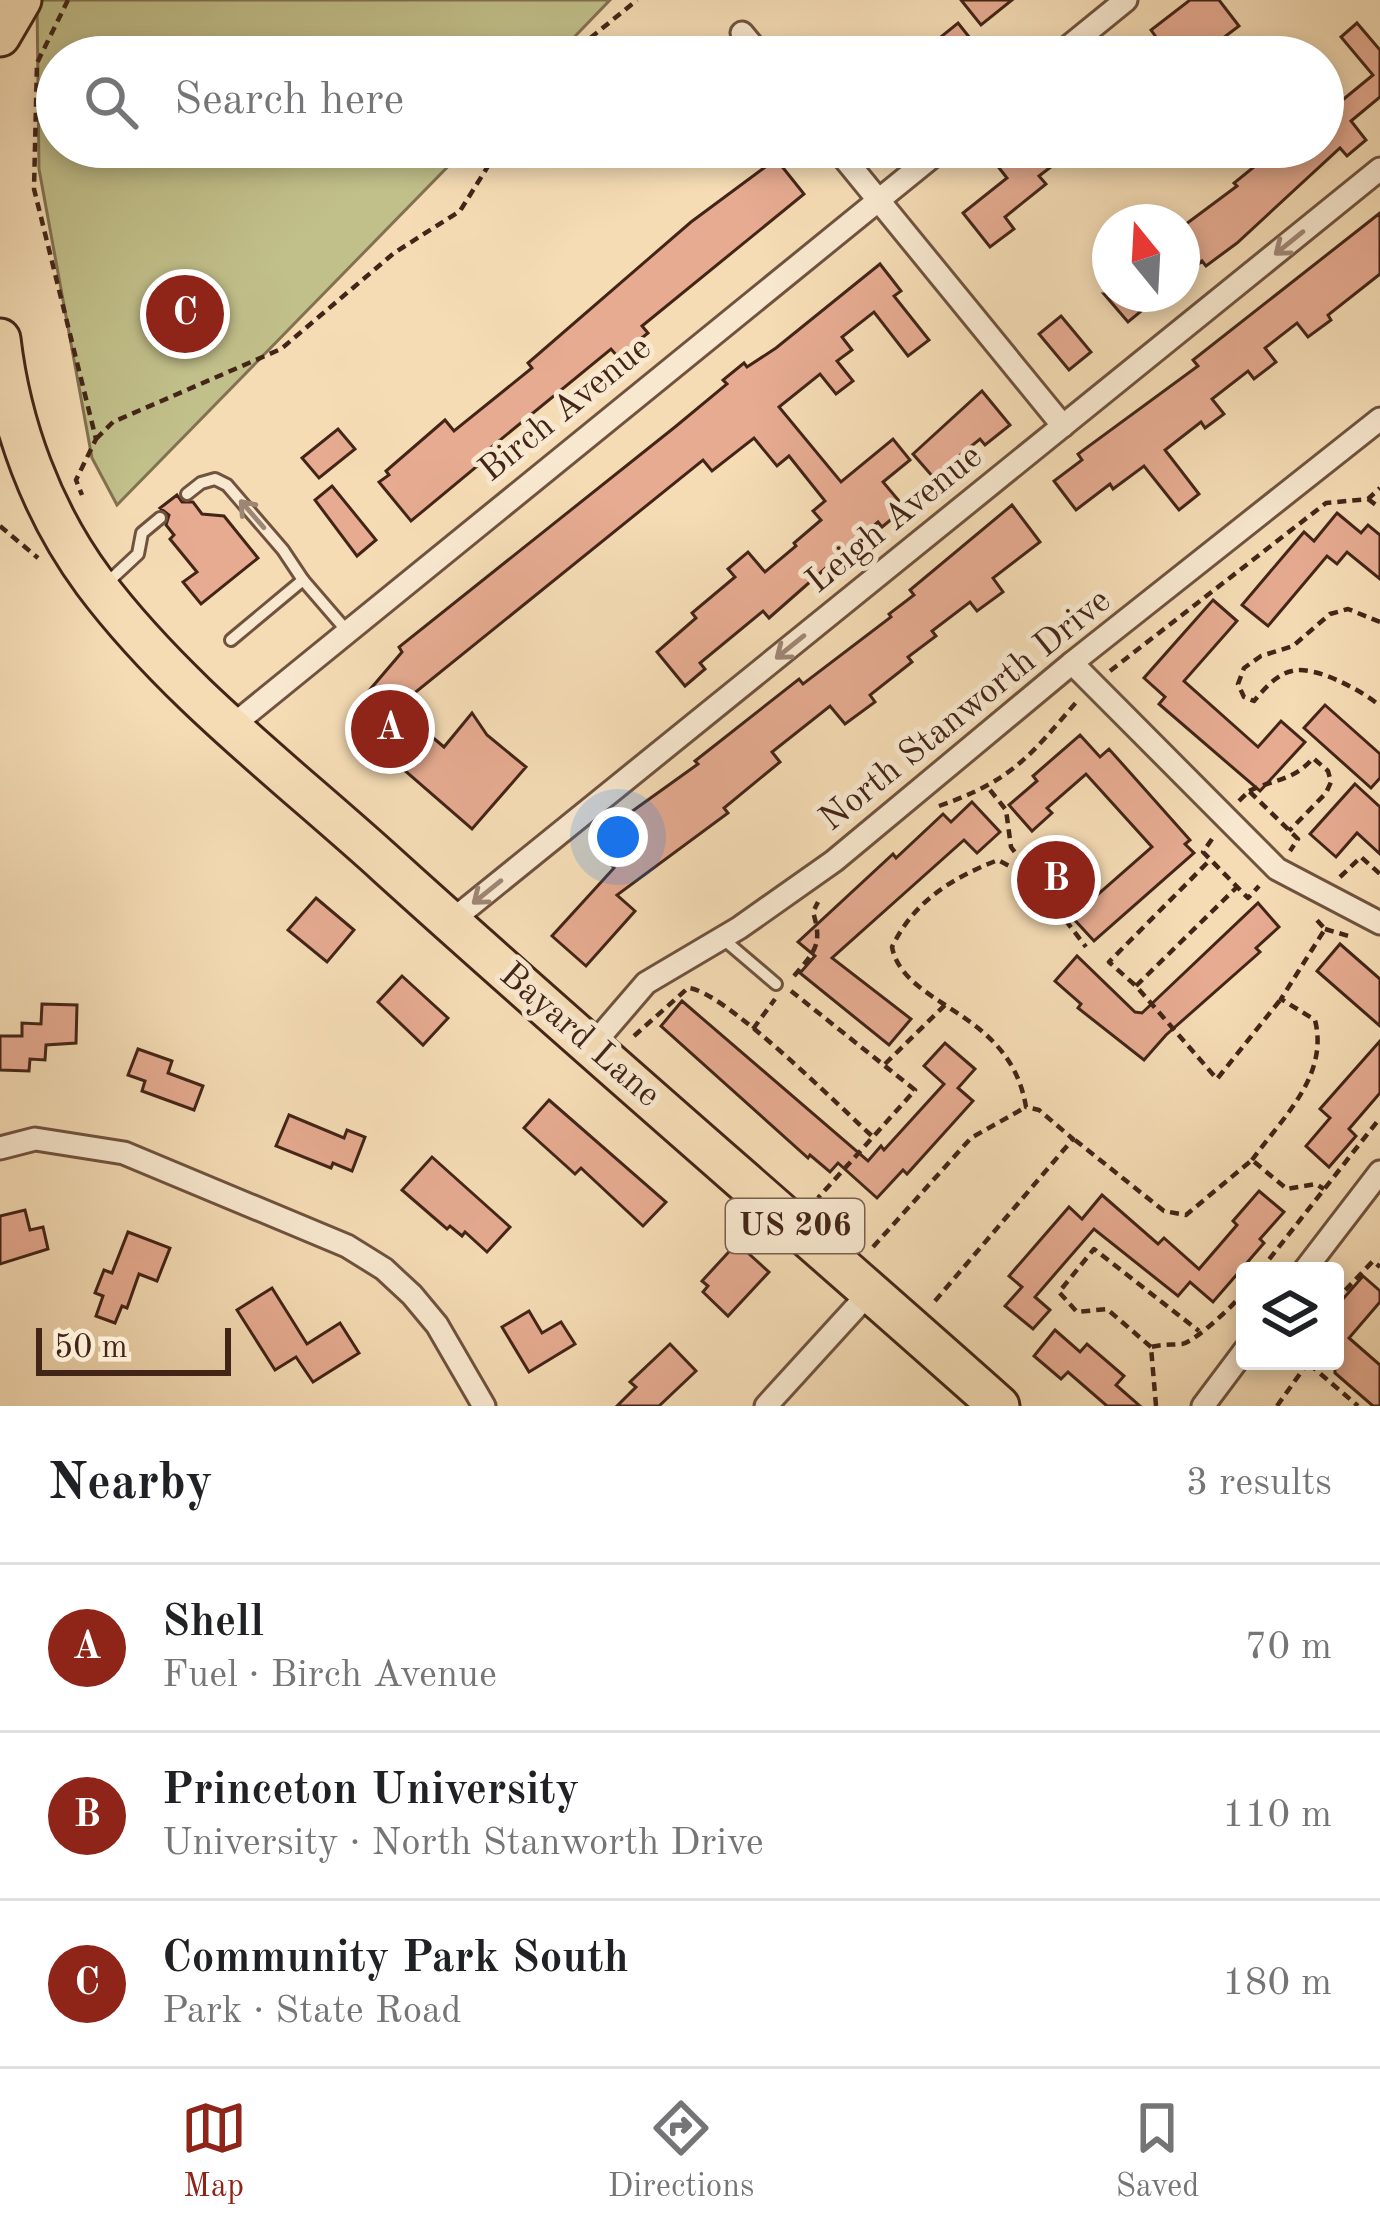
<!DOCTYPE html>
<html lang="en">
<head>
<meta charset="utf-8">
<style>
	body { margin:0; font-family:"Old Standard TT",serif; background:#f2f2f2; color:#202124 }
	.controls { position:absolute; right:36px; bottom:36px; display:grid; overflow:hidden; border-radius:12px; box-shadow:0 6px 18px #0003 }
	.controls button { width:108px; height:108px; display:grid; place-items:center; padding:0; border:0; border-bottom:3px solid #e0e0e0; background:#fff; color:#202124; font:60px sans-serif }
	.compass { position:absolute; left:1092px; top:204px; width:108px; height:108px; border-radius:50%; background:#fff; box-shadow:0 6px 18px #0003; rotate:342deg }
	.scale { position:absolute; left:36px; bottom:30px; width:195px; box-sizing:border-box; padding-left:12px; border:6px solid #432518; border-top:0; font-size:33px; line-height:42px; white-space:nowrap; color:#432518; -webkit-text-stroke:9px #f8e8cf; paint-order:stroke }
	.you { position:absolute; left:618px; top:837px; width:42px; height:42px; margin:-30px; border:9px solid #fff; border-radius:50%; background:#1a73e8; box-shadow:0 0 0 18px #1a73e833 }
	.badge { display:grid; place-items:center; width:78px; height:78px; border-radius:50%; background:#8f2418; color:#fff; font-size:39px; font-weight:700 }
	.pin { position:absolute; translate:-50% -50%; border:6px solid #fff; box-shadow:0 3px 12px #0006 }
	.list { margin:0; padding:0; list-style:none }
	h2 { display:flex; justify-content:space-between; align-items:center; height:156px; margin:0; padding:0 48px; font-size:51px }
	h2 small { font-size:39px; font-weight:400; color:#757577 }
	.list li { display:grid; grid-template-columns:78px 1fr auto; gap:36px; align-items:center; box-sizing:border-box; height:168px; padding:0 48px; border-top:3px solid #e0e0e0 }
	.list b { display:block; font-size:45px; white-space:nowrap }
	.list p { margin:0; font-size:39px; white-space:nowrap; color:#757577 }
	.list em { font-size:39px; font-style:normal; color:#757577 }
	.icon { flex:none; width:66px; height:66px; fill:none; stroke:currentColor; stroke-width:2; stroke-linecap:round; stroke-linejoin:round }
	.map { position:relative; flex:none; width:1380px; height:1406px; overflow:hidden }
	.search { position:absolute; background:#fff; box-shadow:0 6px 18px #0003; left:36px; right:36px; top:36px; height:132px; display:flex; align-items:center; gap:30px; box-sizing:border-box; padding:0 42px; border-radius:66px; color:#757577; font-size:45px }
	.sheet { height:660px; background:#fff }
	nav { display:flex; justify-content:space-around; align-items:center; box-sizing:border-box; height:168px; border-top:3px solid #e0e0e0; background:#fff; font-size:33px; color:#757577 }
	nav a { display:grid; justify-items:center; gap:6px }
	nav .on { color:#8f2418 }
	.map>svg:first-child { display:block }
	.green { fill:#c1bf8a; stroke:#827251; stroke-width:3 }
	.building { fill:#e6ab91; stroke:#432518; stroke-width:3 }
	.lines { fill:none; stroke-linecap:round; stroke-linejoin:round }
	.lane-casing { stroke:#70533f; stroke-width:16 }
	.street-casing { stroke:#70533f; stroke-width:27 }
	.highway-casing { stroke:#432518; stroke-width:45 }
	.path { stroke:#432518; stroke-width:4.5; stroke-dasharray:9 6; stroke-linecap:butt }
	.lane { stroke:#f8e8cf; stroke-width:10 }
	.street { stroke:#f8e8cf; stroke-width:21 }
	.highway { stroke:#f5dcb5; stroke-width:39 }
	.oneway { stroke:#9e8674 }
	.labels { text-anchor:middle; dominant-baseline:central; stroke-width:10; stroke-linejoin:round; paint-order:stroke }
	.shield { fill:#f8e8cf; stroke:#79604f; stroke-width:3 }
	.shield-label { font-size:33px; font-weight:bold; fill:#432518 }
	.street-label { font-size:36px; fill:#432518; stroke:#f8e8cf }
</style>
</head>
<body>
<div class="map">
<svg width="1380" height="1406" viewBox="0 0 1380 1406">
	<rect width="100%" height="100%" fill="#f5dcb5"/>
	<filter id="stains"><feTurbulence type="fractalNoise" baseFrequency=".00167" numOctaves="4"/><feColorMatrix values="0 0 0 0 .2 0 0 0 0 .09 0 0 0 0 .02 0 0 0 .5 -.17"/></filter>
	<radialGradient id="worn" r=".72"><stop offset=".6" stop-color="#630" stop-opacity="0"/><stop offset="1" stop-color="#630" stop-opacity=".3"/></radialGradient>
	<path class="green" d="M 37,0 L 610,0 L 555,57 L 57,57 L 57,147 L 467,147 L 117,505 L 92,458 L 39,169 Z"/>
	<g class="building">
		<path d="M 961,0 L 1012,0 L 981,25 Z"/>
		<path d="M 1190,0 L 1219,0 L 1239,26 L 1198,57 L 1131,57 L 1156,37 L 1151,30 Z"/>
		<path d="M 958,23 L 985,57 L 916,57 Z"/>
		<path d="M 1357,23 L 1380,50 L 1380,97 L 1351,121 L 1366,140 L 1347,156 L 1340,148 L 1237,243 L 1206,266 L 1202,261 L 1182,278 L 1182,227 L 1237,186 L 1234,183 L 1260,162 L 1247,147 L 1323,147 L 1323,116 L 1373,75 L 1341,37 Z"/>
		<path d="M 1018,147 L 1077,147 L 1039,176 L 1046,184 L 1005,217 L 1014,229 L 990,247 L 963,213 L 1007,178 L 996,164 Z"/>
		<path d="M 776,159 L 804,194 L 642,326 L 648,333 L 618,357 L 611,349 L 477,459 L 481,463 L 411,521 L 379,482 L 389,475 L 386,471 L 445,420 L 454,431 L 532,368 L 528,363 L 691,222 Z"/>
		<path d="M 1380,213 L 1380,274 L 1328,315 L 1331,320 L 1308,337 L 1297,323 L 1265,348 L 1276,362 L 1254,379 L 1248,371 L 1212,399 L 1224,414 L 1205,428 L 1201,422 L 1165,450 L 1199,494 L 1179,510 L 1144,466 L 1113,489 L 1110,484 L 1076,510 L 1054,481 L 1082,460 L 1078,454 L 1198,366 L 1193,360 Z"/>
		<path d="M 880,264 L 901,291 L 894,296 L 929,340 L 908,356 L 874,312 L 842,337 L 852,350 L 837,361 L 853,381 L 836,394 L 820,374 L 779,407 L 841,482 L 893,439 L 910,460 L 883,482 L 905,508 L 882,527 L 878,522 L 769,618 L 763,611 L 700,663 L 705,669 L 685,686 L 657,652 L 696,618 L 692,613 L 735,577 L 728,569 L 748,552 L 765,572 L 796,546 L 794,543 L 821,520 L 813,511 L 825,501 L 789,456 L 777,466 L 754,438 L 712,471 L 703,460 L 407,699 L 413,704 L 405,714 L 444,747 L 472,713 L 487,735 L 526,767 L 472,829 L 349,722 L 371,697 L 367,693 L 402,652 L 399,647 L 675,427 L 727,384 L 723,380 L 744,363 L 747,367 L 776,348 Z"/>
		<path d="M 1104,294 L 1162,294 L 1128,322 Z"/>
		<path d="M 1061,316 L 1091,352 L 1069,370 L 1039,334 Z"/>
		<path d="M 982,391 L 1010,425 L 985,445 L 980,439 L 933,477 L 913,454 Z"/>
		<path d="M 338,429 L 355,449 L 319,478 L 302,458 Z"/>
		<path d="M 332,486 L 376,540 L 357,556 L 315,500 Z"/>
		<path d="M 177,495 L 182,502 L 193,502 L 202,514 L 224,516 L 258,558 L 201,604 L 183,582 L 197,572 L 170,539 L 174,535 L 166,525 L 169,515 L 160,508 Z"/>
		<path d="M 1012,505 L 1040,542 L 993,578 L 1003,592 L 977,611 L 970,602 L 932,631 L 936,636 L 908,657 L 912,662 L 870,695 L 875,702 L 845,724 L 830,706 L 772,752 L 780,762 L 724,808 L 728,813 L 617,895 L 635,911 L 586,966 L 552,936 L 614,868 L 592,840 L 698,764 L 695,761 L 799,679 L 803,684 L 891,617 L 889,614 L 914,595 L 910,590 Z"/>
		<path d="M 1337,513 L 1361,533 L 1368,525 L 1380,535 L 1380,579 L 1347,552 L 1337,564 L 1327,556 L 1268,626 L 1242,605 L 1304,532 L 1314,541 Z"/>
		<path d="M 1213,600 L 1237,621 L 1184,681 L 1258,747 L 1281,721 L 1305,742 L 1260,791 L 1159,704 L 1165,697 L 1144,678 Z"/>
		<path d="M 1325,705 L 1380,754 L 1380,778 L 1371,788 L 1304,728 Z"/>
		<path d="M 1080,735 L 1100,757 L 1109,749 L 1190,840 L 1185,844 L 1194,853 L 1094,941 L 1072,917 L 1152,847 L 1086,774 L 1047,808 L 1052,813 L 1032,831 L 1009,805 L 1037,781 L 1033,776 Z"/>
		<path d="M 1355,784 L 1380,807 L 1380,854 L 1357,833 L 1336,857 L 1310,834 Z"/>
		<path d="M 972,802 L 1000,832 L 977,853 L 964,840 L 832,958 L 911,1019 L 889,1045 L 800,973 L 815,956 L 798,942 L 893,854 L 896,858 L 943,814 L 951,822 Z"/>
		<path d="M 316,898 L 354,930 L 327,962 L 288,930 Z"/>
		<path d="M 1258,903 L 1279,927 L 1256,948 L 1260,952 L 1166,1035 L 1144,1060 L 1078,1008 L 1081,1004 L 1055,981 L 1077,956 L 1135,1012 L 1142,1013 Z"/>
		<path d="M 1340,944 L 1380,979 L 1380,1026 L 1317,971 Z"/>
		<path d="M 402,976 L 448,1018 L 423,1045 L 378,1002 Z"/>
		<path d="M 682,1001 L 868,1161 L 881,1146 L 884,1150 L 944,1084 L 924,1066 L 945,1043 L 975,1069 L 958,1088 L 973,1101 L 907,1174 L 903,1170 L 877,1198 L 838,1163 L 830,1172 L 810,1155 L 808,1158 L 661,1026 Z"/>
		<path d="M 42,1004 L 77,1005 L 76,1043 L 46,1045 L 45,1060 L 30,1059 L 29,1071 L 0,1070 L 0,1036 L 22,1036 L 22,1023 L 41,1024 Z"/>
		<path d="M 1380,1041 L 1380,1093 L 1349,1129 L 1356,1136 L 1329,1167 L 1306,1146 L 1330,1118 L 1320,1109 Z"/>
		<path d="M 138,1049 L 172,1061 L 168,1073 L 203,1086 L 194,1110 L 142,1091 L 145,1081 L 128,1075 Z"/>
		<path d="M 549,1100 L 666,1202 L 643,1226 L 581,1168 L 575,1174 L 524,1128 Z"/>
		<path d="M 289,1115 L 344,1138 L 347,1130 L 365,1137 L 352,1171 L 333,1163 L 331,1168 L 276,1146 Z"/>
		<path d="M 432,1157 L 510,1227 L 487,1252 L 465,1232 L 462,1236 L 450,1226 L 447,1229 L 402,1190 Z"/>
		<path d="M 1259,1191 L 1284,1212 L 1260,1239 L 1264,1243 L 1213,1302 L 1190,1282 L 1178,1296 L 1094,1229 L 1035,1297 L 1050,1310 L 1033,1329 L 1005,1306 L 1022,1287 L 1009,1276 L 1069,1207 L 1082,1219 L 1102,1195 L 1158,1244 L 1164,1238 L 1199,1269 L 1237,1225 L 1233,1221 Z"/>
		<path d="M 25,1210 L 30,1230 L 43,1227 L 48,1249 L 0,1264 L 0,1216 Z"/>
		<path d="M 128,1232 L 170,1248 L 157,1281 L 139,1274 L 127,1308 L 122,1306 L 115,1323 L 96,1316 L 103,1296 L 95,1293 L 104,1270 L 112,1273 Z"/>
		<path d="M 737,1243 L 769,1272 L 728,1316 L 703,1292 L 708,1286 L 702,1281 Z"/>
		<path d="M 1363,1276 L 1380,1291 L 1380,1302 L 1349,1338 L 1380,1365 L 1380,1406 L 1373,1406 L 1335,1373 L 1335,1308 Z"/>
		<path d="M 272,1288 L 307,1344 L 340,1323 L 359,1353 L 313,1382 L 296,1357 L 275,1370 L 237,1310 Z"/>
		<path d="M 529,1311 L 542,1333 L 561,1322 L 575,1344 L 529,1372 L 502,1327 Z"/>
		<path d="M 1055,1330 L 1080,1352 L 1087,1344 L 1124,1376 L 1116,1385 L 1140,1406 L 1107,1406 L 1068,1372 L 1061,1379 L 1034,1356 Z"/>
		<path d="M 670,1344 L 696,1371 L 659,1406 L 617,1406 L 636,1387 L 630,1382 Z"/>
	</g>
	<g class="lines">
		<defs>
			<g id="lane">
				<path d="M 187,494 L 201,483 L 215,479 L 227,485 L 283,550 L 303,580"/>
				<path d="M 108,582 L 138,554 L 142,533 L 160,518"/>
				<path d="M 231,640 L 303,580 L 347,631"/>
				<path d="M 722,938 L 776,984"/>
			</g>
			<g id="street">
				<path d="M 742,33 L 762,57"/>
				<path d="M 1056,57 L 1126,0"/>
				<path d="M 835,147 L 1063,426"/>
				<path d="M 1072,663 L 1277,869 L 1380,923"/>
				<path d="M 232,726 L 944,147"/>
				<path d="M 450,922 L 1380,169"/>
				<path d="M 591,1047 L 646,983 L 739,928 L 834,861 L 1072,663 L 1380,419"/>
				<path d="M 0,1148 L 35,1139 L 124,1153 L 347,1246 L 384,1269 L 412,1295 L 437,1325 L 484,1406"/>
				<path d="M 1304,1271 L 1380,1172"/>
				<path d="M 766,1406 L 870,1292"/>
				<path d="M 1203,1406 L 1245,1350"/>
			</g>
			<g id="highway">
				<path d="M 0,36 L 21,0"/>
				<path d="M 0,339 C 10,425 42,512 94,582 C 175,690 288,775 387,865 C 589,1048 796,1225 999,1406"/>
			</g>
		</defs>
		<use href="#lane" class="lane-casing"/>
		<use href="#street" class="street-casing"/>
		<use href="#highway" class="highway-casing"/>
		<g class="path">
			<path d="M 68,0 L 37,63 L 34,189 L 96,439 L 76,480 L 82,495"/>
			<path d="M 567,57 L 637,0"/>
			<path d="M 96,439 L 113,422 L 281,349 L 394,253 L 460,211 L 500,147"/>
			<path d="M 1368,499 L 1380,508"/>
			<path d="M 0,526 L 38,558"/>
			<path d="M 1380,622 L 1348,609 L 1330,614 L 1293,646 L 1261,656 L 1244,668 L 1238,684 L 1244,697 L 1254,701 C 1264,689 1277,674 1292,671 C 1315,665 1363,691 1380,706"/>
			<path d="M 1110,671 L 1326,503 L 1368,499 L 1380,488"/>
			<path d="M 990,790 L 1006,810 L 1011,847 L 1031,874"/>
			<path d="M 1249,791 C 1274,779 1294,781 1313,758 L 1328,771 L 1331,782 L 1326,793 L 1289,831"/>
			<path d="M 1239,801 L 1249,791 L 1298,839 L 1290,851"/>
			<path d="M 939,806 C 1013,780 1029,757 1079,699"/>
			<path d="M 1212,839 L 1203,852 L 1248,898 L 1259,886"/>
			<path d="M 1207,863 L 1109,962 L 1136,986 L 1217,1079 L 1281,999"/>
			<path d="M 1340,877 L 1361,857 L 1380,874"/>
			<path d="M 1325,929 L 1352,937"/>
			<path d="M 794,976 C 815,951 823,945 813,912 L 818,902"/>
			<path d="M 1136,986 L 1237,887"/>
			<path d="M 791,991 L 915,1090 L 873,1137"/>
			<path d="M 753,1029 L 775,999"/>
			<path d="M 634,1036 L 688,988 C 722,989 841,1108 873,1137 L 818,1198"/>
			<path d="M 885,1064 L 945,1005"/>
			<path d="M 1075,1140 L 1164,1211 L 1186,1215 L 1252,1160 L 1287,1189 L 1316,1184 L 1324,1189"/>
			<path d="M 1252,1160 C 1283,1117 1329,1076 1315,1020 L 1281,999 L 1325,929 L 1314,917"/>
			<path d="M 873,1247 L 971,1138 L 1026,1107"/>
			<path d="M 1260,1271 L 1380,1118"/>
			<path d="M 935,1301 L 1073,1139 L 1039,1110 L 1026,1107 C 1010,1009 904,1008 892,947 C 914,901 952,878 998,860 L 1034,879 L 1086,947"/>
			<path d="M 1335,1301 L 1373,1261 L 1380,1267"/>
			<path d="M 1151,1347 L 1107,1309 L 1077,1312 L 1059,1292 L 1094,1249 L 1199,1331"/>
			<path d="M 1309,1364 L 1358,1406"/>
			<path d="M 1156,1406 L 1151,1347 C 1163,1344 1171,1345 1182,1344 C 1195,1342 1236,1303 1245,1291"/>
			<path d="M 1277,1406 L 1309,1361"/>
		</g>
		<use href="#lane" class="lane"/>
		<use href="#street" class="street"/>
		<use href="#highway" class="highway"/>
	</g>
	<defs><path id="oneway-shaft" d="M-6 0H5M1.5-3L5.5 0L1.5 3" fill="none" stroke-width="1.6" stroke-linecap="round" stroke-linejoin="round" transform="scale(3)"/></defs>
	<g class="oneway">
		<use href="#oneway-shaft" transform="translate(1289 243) rotate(141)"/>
		<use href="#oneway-shaft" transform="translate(252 514) rotate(-131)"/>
		<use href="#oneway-shaft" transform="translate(790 647) rotate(141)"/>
		<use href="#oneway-shaft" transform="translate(487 892) rotate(141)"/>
	</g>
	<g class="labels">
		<rect class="shield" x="726" y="1199" width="138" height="54" rx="9"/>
		<g class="shield-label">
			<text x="795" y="1226">US 206</text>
		</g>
		<g class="street-label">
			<text transform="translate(566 410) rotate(-39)">Birch Avenue</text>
			<text transform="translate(895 520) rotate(-39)">Leigh Avenue</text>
			<text transform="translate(966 711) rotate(-39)">North Stanworth Drive</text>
			<text transform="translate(579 1036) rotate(41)">Bayard Lane</text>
		</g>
	</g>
	<rect width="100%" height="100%" filter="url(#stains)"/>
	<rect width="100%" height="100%" fill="url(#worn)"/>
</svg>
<div class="controls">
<button><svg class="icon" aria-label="layers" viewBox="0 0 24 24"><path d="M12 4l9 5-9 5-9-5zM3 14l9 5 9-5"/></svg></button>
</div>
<svg class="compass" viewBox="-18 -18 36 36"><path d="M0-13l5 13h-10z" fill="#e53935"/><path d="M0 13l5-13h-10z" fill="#757577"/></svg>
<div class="scale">50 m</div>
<div class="you"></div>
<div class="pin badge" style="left:390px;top:729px">A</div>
<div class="pin badge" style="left:1056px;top:880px">B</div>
<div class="pin badge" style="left:185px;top:314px">C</div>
<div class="search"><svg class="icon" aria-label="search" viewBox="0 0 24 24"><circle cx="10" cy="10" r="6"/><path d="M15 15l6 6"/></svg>Search here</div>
</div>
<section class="sheet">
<h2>Nearby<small>3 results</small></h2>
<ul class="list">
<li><span class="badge">A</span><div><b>Shell</b><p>Fuel · Birch Avenue</p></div><em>70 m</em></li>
<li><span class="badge">B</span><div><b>Princeton University</b><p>University · North Stanworth Drive</p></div><em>110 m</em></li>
<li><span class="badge">C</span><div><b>Community Park South</b><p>Park · State Road</p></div><em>180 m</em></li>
</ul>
</section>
<nav>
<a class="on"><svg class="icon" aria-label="map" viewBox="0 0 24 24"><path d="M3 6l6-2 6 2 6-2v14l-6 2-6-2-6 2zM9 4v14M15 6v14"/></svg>Map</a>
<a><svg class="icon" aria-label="directions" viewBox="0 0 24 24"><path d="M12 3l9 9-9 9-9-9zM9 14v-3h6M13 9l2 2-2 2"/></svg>Directions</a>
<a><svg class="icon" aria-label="saved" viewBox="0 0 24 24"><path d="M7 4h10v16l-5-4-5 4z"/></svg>Saved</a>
</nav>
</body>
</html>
